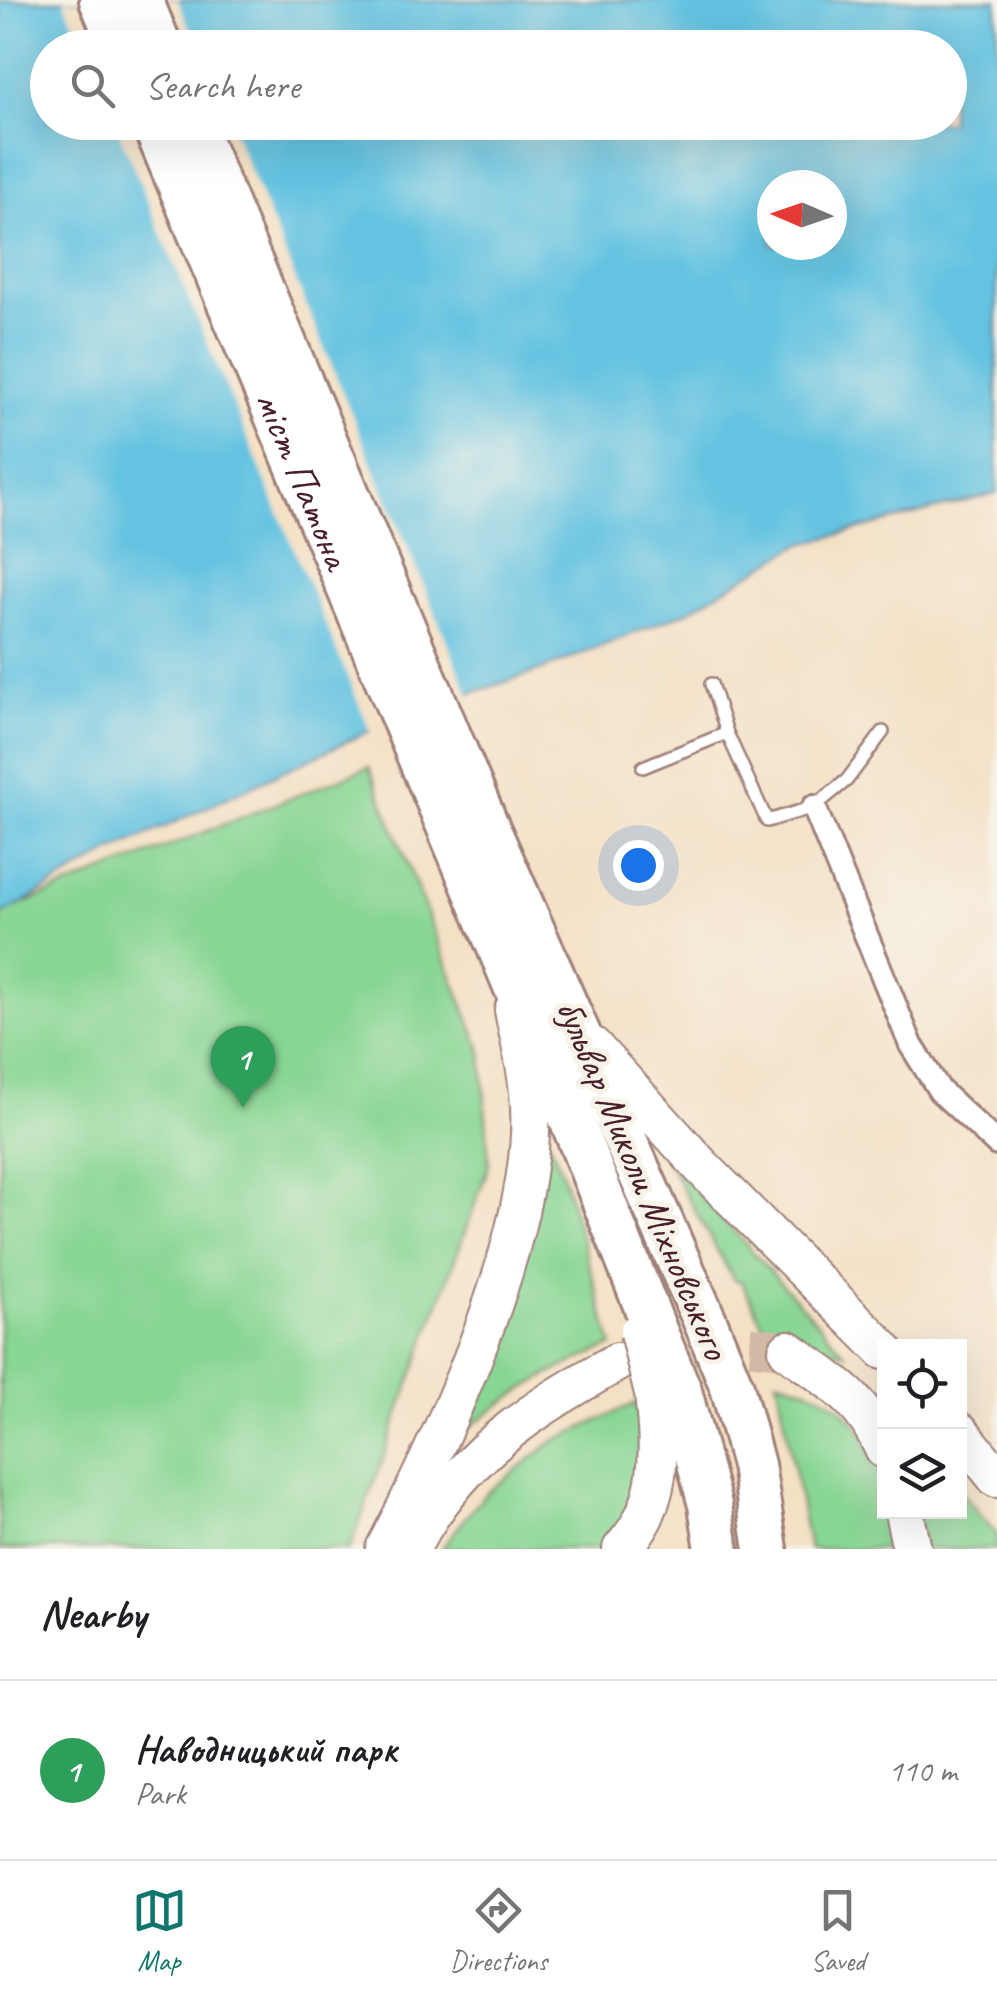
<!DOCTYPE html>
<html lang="en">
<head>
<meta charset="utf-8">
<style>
	body { margin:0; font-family:Caveat,sans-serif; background:#f2f2f2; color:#202124 }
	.controls { position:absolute; right:30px; bottom:30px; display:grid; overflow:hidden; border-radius:0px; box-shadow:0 10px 40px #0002 }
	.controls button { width:90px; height:90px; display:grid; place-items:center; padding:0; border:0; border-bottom:2px solid #e0e0e0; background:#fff; color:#202124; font:50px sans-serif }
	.compass { position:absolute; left:757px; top:170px; width:90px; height:90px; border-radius:50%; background:#fff; box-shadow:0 10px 40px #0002; rotate:272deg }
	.you { position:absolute; left:638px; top:865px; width:35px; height:35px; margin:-25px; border:8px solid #fff; border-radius:50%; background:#1a73e8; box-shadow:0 0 0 15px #1a73e833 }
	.badge { display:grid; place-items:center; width:65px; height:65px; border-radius:50%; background:#0f766e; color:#fff; font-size:32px; font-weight:700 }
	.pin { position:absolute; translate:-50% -82px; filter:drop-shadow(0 2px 5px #0008) }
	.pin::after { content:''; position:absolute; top:52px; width:35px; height:30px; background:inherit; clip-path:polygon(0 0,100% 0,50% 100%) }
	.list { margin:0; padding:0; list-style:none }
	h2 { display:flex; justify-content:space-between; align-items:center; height:130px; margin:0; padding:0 40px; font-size:42px }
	h2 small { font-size:32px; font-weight:400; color:#757577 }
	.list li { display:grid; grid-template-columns:65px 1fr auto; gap:30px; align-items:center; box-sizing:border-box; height:180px; padding:0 40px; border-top:2px solid #e0e0e0 }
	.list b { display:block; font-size:38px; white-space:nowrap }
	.list p { margin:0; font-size:32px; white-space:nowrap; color:#757577 }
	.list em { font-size:32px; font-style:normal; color:#757577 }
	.icon { flex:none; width:55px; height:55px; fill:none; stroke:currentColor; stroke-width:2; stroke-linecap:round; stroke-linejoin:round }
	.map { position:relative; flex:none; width:997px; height:1549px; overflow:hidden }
	.search { position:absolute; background:#fff; box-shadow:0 10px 40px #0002; left:30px; right:30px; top:30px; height:110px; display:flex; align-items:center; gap:25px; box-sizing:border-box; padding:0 35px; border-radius:55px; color:#757577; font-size:38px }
	.sheet { height:310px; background:#fff }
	nav { display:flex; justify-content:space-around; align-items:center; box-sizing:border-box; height:140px; border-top:2px solid #e0e0e0; background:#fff; font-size:28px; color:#757577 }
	nav a { display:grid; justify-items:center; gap:5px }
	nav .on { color:#0f766e }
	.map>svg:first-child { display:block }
	.green { fill:#88d694; stroke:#697a60; stroke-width:2.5 }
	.water { fill:#63c3e1; stroke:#567186; stroke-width:2.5; fill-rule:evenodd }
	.pier { fill:#f4e0c5 }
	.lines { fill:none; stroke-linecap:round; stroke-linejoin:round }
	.primary-tunnel { stroke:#d2b9a6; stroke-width:38; stroke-dasharray:38 19; stroke-linecap:butt }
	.lane-casing { stroke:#9f8078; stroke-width:16 }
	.street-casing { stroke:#9f8078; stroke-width:28 }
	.primary-casing { stroke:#9f8078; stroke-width:42 }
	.highway-casing { stroke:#9f8078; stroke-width:48 }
	.lane { stroke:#fff; stroke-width:11 }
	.street { stroke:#fff; stroke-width:22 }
	.primary { stroke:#fff; stroke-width:38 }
	.highway { stroke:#fff; stroke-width:42 }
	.primary-bridge-casing { stroke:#9f8078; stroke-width:42; stroke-linecap:butt }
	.highway-bridge-casing { stroke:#9f8078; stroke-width:48; stroke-linecap:butt }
	.primary-bridge { stroke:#fff; stroke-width:38 }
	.highway-bridge { stroke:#fff; stroke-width:42 }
	.labels { text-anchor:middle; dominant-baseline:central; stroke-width:10; stroke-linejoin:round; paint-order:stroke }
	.street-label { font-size:40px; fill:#4a1f2b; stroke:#f7f3e8 }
</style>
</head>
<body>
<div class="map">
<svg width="997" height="1549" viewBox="0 0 997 1549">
	<rect width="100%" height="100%" fill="#f7f3e8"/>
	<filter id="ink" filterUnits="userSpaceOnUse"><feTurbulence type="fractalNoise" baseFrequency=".01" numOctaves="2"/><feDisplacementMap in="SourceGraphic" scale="20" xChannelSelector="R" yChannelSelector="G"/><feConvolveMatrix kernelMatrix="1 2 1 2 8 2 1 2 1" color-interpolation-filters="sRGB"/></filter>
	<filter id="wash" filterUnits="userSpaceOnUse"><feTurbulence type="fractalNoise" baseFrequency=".0048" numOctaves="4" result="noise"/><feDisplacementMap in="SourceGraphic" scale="40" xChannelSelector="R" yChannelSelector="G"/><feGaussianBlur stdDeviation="2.25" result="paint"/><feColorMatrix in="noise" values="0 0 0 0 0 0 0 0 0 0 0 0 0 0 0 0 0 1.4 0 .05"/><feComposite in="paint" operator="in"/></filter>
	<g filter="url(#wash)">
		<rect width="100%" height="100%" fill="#f4e0c5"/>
		<g class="green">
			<path d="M 369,767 L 482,1052 L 489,1165 L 350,1549 L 0,1549 L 0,913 Z"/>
			<path d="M 541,1122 L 561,1170 L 613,1346 C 549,1369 495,1403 444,1449 Z"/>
			<path d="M 663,1154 L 845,1353 L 768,1335 L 741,1281 L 734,1280 Z"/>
			<path d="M 777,1379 C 792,1384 810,1388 823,1396 C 864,1419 884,1465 884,1512 L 888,1512 L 896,1549 L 809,1549 Z"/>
			<path d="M 636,1403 L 646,1438 L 641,1499 L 605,1549 L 441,1549 L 484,1495 L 554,1441 Z"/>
			<path d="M 960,1491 L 997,1535 L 997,1549 L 924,1549 L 916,1512 L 960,1512 Z"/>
		</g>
		<path class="water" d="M 0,0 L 997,0 L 997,493 L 799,545 L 686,612 L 542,670 L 417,711 L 367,732 L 111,852 L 0,916 ZM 48,48 L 950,48 L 950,122 L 48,122 ZM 772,185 L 832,185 L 832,245 L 772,245 Z"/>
		<g class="pier">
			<path d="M 64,0 L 178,0 L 198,47 L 84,48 Z"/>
			<path d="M 115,123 L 230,123 L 471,699 L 372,735 Z"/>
		</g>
	</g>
	<g filter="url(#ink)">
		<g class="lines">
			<path class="primary-tunnel" d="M 637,1356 C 688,1343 736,1342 788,1350"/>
			<defs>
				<g id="lane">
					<path d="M 711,684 L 727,733 L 767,821 L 814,807 L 847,780 L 883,732"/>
					<path d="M 643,767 L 727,733"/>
				</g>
				<path id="street" d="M 814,807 L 911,1045 L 940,1091 L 997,1144"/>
				<g id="primary">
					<path d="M 592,1046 L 701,1166 L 884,1350"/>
					<path d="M 788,1350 C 830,1381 863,1398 884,1449"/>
					<path d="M 960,1432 L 997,1478"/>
					<path d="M 904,1512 L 912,1549"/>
					<path d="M 411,1547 C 462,1454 527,1413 617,1362"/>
					<path d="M 385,1549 C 445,1433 543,1224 529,1093 C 527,1066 519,1038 514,1010"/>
					<path d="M 622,1549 C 664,1503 660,1450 654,1394"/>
				</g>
				<g id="highway">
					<path d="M 101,0 L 121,48"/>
					<path d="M 141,0 L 161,48"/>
					<path id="s1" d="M 153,122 L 575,1129 L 655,1330"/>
					<path d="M 192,122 L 485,821 L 705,1321"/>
					<path d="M 732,1387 L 753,1465 L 766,1549"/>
					<path d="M 680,1391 L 710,1505 L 717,1549"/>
				</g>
			</defs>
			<use href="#lane" class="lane-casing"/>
			<use href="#street" class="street-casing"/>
			<use href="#primary" class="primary-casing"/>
			<use href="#highway" class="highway-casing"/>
			<use href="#lane" class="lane"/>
			<use href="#street" class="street"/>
			<use href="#primary" class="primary"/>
			<use href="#highway" class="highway"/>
			<defs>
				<path id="primary-bridge" d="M 639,1332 L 654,1394"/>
				<g id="highway-bridge">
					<path d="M 705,1321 L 732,1387"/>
					<path d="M 655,1330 L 680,1391"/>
				</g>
			</defs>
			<use href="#primary-bridge" class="primary-bridge-casing"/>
			<use href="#highway-bridge" class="highway-bridge-casing"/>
			<use href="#primary-bridge" class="primary-bridge"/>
			<use href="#highway-bridge" class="highway-bridge"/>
		</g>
	</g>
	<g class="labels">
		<g class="street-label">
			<text stroke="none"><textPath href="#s1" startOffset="388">міст Патона</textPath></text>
			<text transform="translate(643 1179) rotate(67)">бульвар Миколи Міхновського</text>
		</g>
	</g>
</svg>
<div class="controls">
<button><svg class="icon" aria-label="locate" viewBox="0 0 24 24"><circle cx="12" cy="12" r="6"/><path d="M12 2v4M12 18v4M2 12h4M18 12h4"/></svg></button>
<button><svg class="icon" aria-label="layers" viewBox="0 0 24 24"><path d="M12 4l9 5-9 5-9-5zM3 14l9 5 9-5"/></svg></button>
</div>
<svg class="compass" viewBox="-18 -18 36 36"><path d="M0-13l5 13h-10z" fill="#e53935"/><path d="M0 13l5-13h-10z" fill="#757577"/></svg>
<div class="you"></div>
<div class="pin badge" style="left:243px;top:1108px;background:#2e9e5b">1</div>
<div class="search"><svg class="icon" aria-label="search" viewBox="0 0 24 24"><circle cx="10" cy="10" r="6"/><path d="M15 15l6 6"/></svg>Search here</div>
</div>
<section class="sheet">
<h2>Nearby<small></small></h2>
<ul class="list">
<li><span class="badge" style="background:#2e9e5b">1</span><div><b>Наводницький парк</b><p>Park</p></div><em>110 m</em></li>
</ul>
</section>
<nav>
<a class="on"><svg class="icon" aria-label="map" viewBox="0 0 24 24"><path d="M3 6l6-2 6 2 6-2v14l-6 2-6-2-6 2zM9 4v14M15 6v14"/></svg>Map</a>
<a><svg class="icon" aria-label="directions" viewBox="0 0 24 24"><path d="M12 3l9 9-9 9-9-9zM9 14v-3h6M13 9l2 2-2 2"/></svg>Directions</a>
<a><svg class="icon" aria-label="saved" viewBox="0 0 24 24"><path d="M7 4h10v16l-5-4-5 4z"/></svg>Saved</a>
</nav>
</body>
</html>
